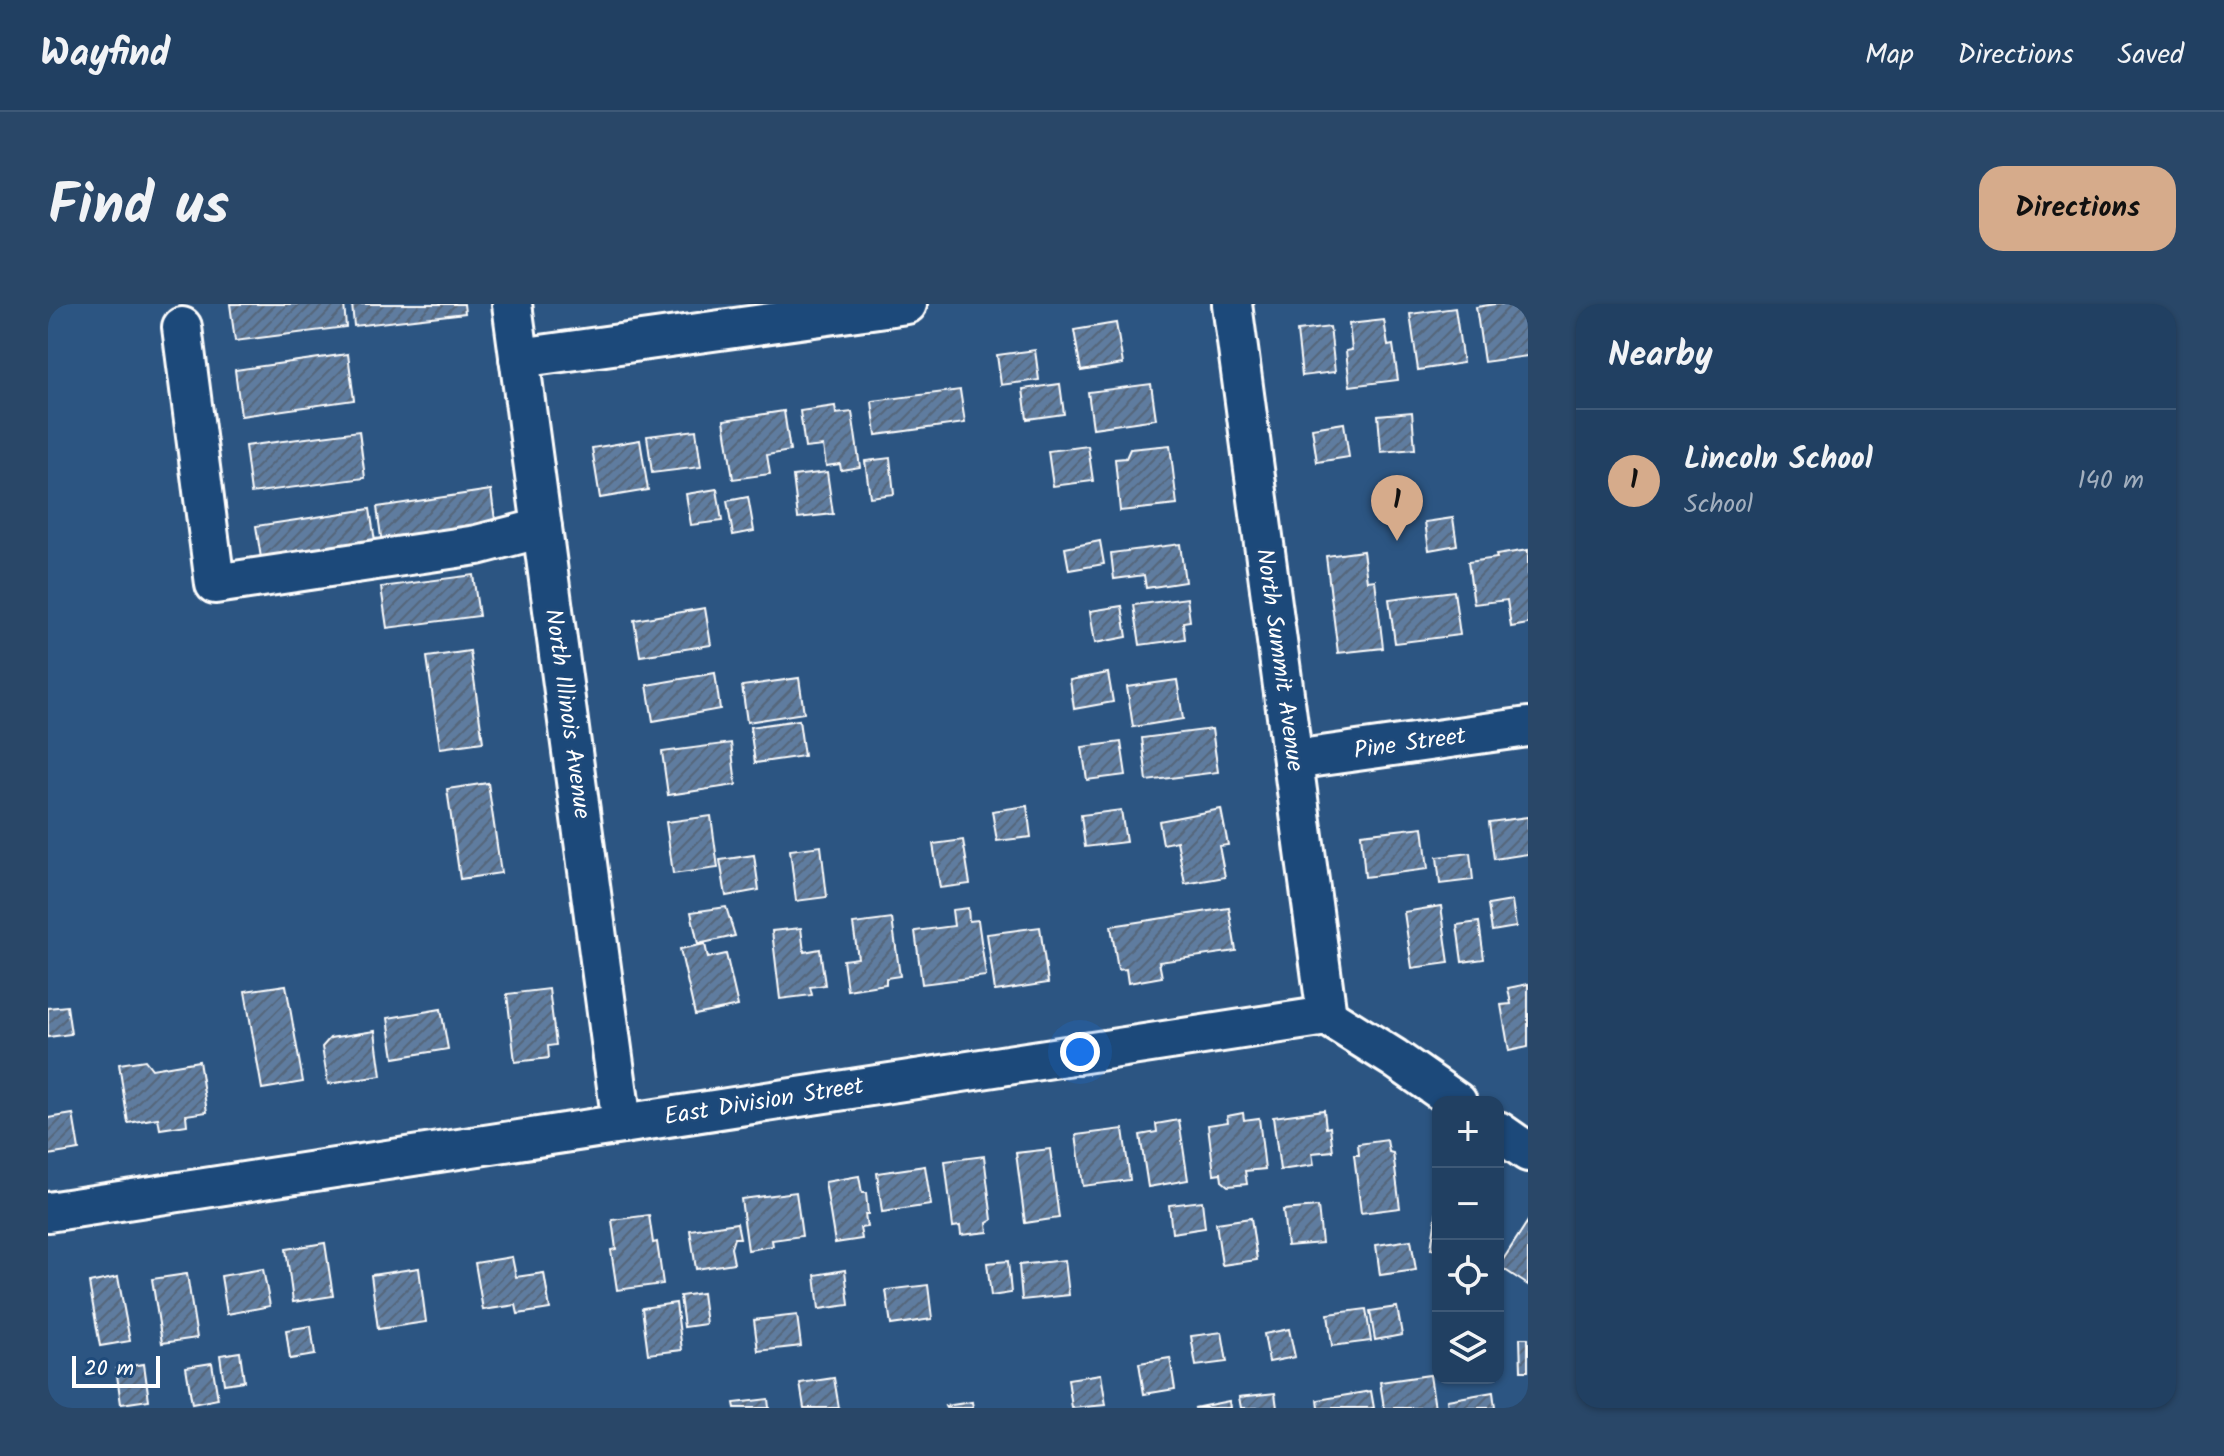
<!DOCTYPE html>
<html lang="en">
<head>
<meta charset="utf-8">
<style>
	body { margin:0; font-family:Kalam,sans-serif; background:#294768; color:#f1f3f6 }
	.controls { position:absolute; right:24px; bottom:24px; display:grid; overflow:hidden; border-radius:16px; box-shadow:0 2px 6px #0004 }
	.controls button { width:72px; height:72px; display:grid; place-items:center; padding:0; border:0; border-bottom:2px solid #3e5977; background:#214062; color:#f1f3f6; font:40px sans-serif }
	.scale { position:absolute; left:24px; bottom:20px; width:88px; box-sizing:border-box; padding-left:8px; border:4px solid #fff; border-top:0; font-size:22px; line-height:28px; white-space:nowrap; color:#fff; -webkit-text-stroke:6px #1f4a7a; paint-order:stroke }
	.you { position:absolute; left:1032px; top:748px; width:28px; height:28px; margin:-20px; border:6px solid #fff; border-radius:50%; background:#1a73e8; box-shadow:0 0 0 12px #1a73e833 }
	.badge { display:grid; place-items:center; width:52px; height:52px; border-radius:50%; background:#d6ab8b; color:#111; font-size:26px; font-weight:700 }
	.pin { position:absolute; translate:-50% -66px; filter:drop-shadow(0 2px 4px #0008) }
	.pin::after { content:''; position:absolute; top:42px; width:28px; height:24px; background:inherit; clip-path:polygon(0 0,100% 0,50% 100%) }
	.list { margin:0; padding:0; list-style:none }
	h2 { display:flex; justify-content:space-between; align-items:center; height:104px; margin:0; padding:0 32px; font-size:34px }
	h2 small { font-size:26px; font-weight:400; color:#a2afbe }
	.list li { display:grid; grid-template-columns:52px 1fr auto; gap:24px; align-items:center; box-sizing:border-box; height:144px; padding:0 32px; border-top:2px solid #3e5977 }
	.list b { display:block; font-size:30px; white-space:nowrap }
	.list p { margin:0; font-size:26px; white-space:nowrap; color:#a2afbe }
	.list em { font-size:26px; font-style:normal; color:#a2afbe }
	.icon { flex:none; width:44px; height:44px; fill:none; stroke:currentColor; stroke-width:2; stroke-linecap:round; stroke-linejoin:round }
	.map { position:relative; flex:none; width:1480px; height:1104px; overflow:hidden; border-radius:24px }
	header { display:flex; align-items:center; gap:48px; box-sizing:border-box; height:112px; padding:0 40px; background:#214062; border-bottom:2px solid #3e5977 }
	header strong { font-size:38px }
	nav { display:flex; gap:44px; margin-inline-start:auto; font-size:28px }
	.intro { display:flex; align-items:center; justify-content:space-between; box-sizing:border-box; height:192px; padding:0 48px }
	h1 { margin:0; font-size:56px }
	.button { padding:20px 36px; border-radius:24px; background:#d6ab8b; color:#111; font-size:28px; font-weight:700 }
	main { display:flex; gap:48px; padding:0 48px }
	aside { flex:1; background:#214062; border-radius:24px; box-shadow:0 2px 6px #0004 }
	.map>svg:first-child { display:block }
	.building { fill:url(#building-hatch); stroke:#fff; stroke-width:2 }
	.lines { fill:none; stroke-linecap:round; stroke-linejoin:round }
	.minor-casing { stroke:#fff; stroke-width:44 }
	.minor { stroke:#1f4a7a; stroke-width:38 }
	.labels { text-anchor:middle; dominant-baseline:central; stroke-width:6; stroke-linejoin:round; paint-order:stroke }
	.street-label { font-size:24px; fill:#fff; stroke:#1f4a7a }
</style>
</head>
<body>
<header>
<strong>Wayfind</strong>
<nav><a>Map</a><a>Directions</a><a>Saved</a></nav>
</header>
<div class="intro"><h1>Find us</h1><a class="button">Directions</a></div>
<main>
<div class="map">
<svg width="1480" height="1104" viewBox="0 0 1480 1104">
	<defs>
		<pattern id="building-hatch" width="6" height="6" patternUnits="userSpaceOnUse" patternTransform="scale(2)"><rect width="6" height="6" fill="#5e7c9f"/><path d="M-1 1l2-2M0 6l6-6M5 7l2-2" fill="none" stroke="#56667a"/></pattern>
	</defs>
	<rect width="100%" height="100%" fill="#2c5582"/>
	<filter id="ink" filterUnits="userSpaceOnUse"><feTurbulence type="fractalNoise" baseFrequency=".0125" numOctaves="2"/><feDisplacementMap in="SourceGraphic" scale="16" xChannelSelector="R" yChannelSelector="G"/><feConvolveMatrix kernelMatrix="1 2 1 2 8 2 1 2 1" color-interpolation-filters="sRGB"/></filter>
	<g filter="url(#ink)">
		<g class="building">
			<path d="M 182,0 L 296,0 L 298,23 L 187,37 Z"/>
			<path d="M 304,0 L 416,0 L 417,9 L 306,22 Z"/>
			<path d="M 1447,0 L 1476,0 L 1480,29 L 1480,52 L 1436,58 L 1428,3 Z"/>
			<path d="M 1407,4 L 1415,59 L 1370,66 L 1362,10 Z"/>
			<path d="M 1336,16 L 1340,42 L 1345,41 L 1350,76 L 1302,82 L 1298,47 L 1304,46 L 1301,20 Z"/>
			<path d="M 1068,19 L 1075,60 L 1033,67 L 1026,26 Z"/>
			<path d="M 1282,23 L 1287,68 L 1254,72 L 1249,27 Z"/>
			<path d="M 987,46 L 991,76 L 953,81 L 949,51 Z"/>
			<path d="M 300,50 L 306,96 L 193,112 L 187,66 Z"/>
			<path d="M 1012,80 L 1016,110 L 979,115 L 975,85 Z"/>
			<path d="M 1103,80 L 1108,115 L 1045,124 L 1040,88 Z"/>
			<path d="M 912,86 L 917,119 L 828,131 L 824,97 Z"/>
			<path d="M 787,102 L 788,110 L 804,108 L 812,163 L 793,166 L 792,160 L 778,162 L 775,142 L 757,144 L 752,107 Z"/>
			<path d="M 736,107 L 742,147 L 719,151 L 722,170 L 685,175 L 676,116 Z"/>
			<path d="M 1364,108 L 1367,145 L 1333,148 L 1330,111 Z"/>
			<path d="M 1296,119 L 1301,153 L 1269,158 L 1264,124 Z"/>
			<path d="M 648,126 L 653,163 L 604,169 L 599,132 Z"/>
			<path d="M 311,127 L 317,174 L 203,189 L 197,142 Z"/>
			<path d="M 592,136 L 600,186 L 552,194 L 544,144 Z"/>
			<path d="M 1122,141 L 1129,201 L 1072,207 L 1067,155 L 1078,154 L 1082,145 Z"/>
			<path d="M 1040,142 L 1045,177 L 1005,182 L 1000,147 Z"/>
			<path d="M 842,154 L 846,190 L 822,193 L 817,157 Z"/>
			<path d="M 779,168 L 785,210 L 750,214 L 745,172 Z"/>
			<path d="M 669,185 L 674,217 L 643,221 L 638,190 Z"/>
			<path d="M 443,186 L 449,231 L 335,248 L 329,203 Z"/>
			<path d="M 700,193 L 706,227 L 685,231 L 679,197 Z"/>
			<path d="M 322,205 L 329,250 L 215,267 L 208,222 Z"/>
			<path d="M 1405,214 L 1409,241 L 1381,246 L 1377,218 Z"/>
			<path d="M 1052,237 L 1056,260 L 1021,266 L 1017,244 Z"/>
			<path d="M 1132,240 L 1137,278 L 1098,284 L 1096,271 L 1066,275 L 1063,249 Z"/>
			<path d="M 1480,246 L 1480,320 L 1463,323 L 1459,296 L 1426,300 L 1420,258 L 1449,254 L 1448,251 Z"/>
			<path d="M 1315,247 L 1319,277 L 1327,276 L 1335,344 L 1290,349 L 1278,252 Z"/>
			<path d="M 425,271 L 431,312 L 339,324 L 333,283 Z"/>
			<path d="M 1406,287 L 1412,331 L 1347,339 L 1341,295 Z"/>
			<path d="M 1139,294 L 1142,317 L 1135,318 L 1137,335 L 1092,341 L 1086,301 Z"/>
			<path d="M 1074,302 L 1079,333 L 1047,339 L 1042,307 Z"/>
			<path d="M 657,304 L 663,341 L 592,352 L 586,316 Z"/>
			<path d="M 422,347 L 435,438 L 392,444 L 379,353 Z"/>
			<path d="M 667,369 L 672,405 L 605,417 L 599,381 Z"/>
			<path d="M 1060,369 L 1065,398 L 1026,405 L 1022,376 Z"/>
			<path d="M 751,374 L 756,409 L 699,418 L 694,382 Z"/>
			<path d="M 1129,376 L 1135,415 L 1085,423 L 1079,383 Z"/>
			<path d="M 751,416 L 756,452 L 707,459 L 702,423 Z"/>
			<path d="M 1164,425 L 1170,468 L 1099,477 L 1094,434 Z"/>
			<path d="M 1073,438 L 1078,471 L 1039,476 L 1034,443 Z"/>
			<path d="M 683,439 L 688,481 L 620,491 L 614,448 Z"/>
			<path d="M 440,479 L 453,569 L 412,575 L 399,485 Z"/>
			<path d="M 979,502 L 983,533 L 949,537 L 944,507 Z"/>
			<path d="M 1173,505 L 1180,541 L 1171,542 L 1177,573 L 1137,580 L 1129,537 L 1115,540 L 1111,517 Z"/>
			<path d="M 1073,506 L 1078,538 L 1037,543 L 1033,511 Z"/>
			<path d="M 663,512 L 670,564 L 625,570 L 618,518 Z"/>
			<path d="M 1480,513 L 1480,550 L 1446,555 L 1441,518 Z"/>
			<path d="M 1375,523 L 1380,565 L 1317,573 L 1313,530 Z"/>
			<path d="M 915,536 L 922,580 L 892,584 L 885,540 Z"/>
			<path d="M 773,542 L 779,593 L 748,597 L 742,546 Z"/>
			<path d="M 1422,549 L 1425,576 L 1392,580 L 1389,553 Z"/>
			<path d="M 706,551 L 711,586 L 678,592 L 672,556 Z"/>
			<path d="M 1464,597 L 1468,623 L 1444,627 L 1440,601 Z"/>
			<path d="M 1393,602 L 1401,659 L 1364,664 L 1356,608 Z"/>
			<path d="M 678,603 L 687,632 L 650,640 L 643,608 Z"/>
			<path d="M 920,604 L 921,617 L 930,616 L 938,672 L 874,680 L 867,627 L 906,622 L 904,606 Z"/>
			<path d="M 1181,604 L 1188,647 L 1111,658 L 1114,673 L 1080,679 L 1078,665 L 1070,666 L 1063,622 Z"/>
			<path d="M 844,615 L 852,672 L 838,674 L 838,680 L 799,686 L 795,656 L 810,654 L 805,620 Z"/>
			<path d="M 1431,618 L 1436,655 L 1414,658 L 1409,621 Z"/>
			<path d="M 992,623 L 1000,679 L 947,687 L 939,630 Z"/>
			<path d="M 753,624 L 756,648 L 772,645 L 777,681 L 762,683 L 764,691 L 732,695 L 724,627 Z"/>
			<path d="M 657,640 L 660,654 L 678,650 L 690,702 L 647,711 L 632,645 Z"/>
			<path d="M 1480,680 L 1480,743 L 1461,747 L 1453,701 L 1463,700 L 1460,684 Z"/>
			<path d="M 238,681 L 255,778 L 214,785 L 197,687 Z"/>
			<path d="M 501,685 L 508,741 L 500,742 L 501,754 L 467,758 L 459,690 Z"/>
			<path d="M 19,702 L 23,730 L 0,733 L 0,704 Z"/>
			<path d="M 393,705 L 400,745 L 346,754 L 340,714 Z"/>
			<path d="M 327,727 L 333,772 L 280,780 L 274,743 L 282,734 Z"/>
			<path d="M 97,756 L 104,765 L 151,757 L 159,808 L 138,811 L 139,821 L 112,825 L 110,814 L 80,819 L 71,760 Z"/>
			<path d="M 1276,806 L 1278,824 L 1282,823 L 1285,847 L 1264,849 L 1266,861 L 1232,866 L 1225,813 Z"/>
			<path d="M 1195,809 L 1196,816 L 1211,814 L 1217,865 L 1197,867 L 1199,880 L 1180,882 L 1174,877 L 1173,869 L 1166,870 L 1160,821 L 1180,818 L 1179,812 Z"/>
			<path d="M 25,810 L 31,846 L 0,851 L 0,814 Z"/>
			<path d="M 1131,816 L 1140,876 L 1100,883 L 1092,831 L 1109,828 L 1108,820 Z"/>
			<path d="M 1075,825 L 1082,876 L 1035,882 L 1028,831 Z"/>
			<path d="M 1339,836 L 1341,848 L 1345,849 L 1352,904 L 1313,909 L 1306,851 L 1311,851 L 1310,840 Z"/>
			<path d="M 1002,845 L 1011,914 L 977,919 L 968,849 Z"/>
			<path d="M 936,852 L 944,916 L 939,919 L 940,928 L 913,931 L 912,922 L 905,923 L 897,857 Z"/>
			<path d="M 877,862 L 883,901 L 834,908 L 829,869 Z"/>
			<path d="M 811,872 L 814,889 L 818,889 L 820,910 L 817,910 L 819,923 L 812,924 L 814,935 L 787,939 L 777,878 Z"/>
			<path d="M 748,888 L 754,932 L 724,936 L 725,942 L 700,946 L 693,895 Z"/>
			<path d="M 1154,897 L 1157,924 L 1124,929 L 1121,901 Z"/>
			<path d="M 1390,900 L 1390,946 L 1383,945 Z"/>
			<path d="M 1270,903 L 1274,939 L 1239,942 L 1235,906 Z"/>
			<path d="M 601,911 L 605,939 L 609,938 L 615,980 L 569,986 L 563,946 L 568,945 L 564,916 Z"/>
			<path d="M 1203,914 L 1209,956 L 1174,961 L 1168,919 Z"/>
			<path d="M 1480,917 L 1480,981 L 1451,962 Z"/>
			<path d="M 689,919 L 692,934 L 686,934 L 683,944 L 686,959 L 648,965 L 642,926 Z"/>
			<path d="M 1363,936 L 1368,966 L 1332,971 L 1328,941 Z"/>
			<path d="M 277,939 L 285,992 L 245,998 L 238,945 Z"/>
			<path d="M 464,953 L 468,973 L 496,969 L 502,1005 L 470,1010 L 468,1001 L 435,1006 L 427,959 Z"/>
			<path d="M 1017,956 L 1021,991 L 974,996 L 971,961 Z"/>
			<path d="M 960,957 L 963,989 L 943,992 L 939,959 Z"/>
			<path d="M 371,964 L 378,1018 L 330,1025 L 323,971 Z"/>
			<path d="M 215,965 L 222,1002 L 179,1010 L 173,972 Z"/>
			<path d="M 797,966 L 801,1001 L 771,1005 L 767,971 Z"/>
			<path d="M 139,970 L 149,1034 L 114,1039 L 104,975 Z"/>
			<path d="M 70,973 L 82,1037 L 52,1042 L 41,979 Z"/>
			<path d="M 880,981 L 884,1015 L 843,1021 L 838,986 Z"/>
			<path d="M 654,989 L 658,1020 L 636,1023 L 632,992 Z"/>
			<path d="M 628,999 L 634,1046 L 600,1050 L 594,1004 Z"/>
			<path d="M 1349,1003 L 1354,1031 L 1327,1036 L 1322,1007 Z"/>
			<path d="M 1318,1005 L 1323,1037 L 1284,1042 L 1280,1010 Z"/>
			<path d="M 749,1011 L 753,1042 L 710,1047 L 706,1016 Z"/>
			<path d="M 263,1022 L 267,1051 L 242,1055 L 238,1026 Z"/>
			<path d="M 1241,1025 L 1247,1053 L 1221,1058 L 1216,1030 Z"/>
			<path d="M 1174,1028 L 1179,1058 L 1148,1062 L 1143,1032 Z"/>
			<path d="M 1472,1034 L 1480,1034 L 1480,1067 L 1473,1067 Z"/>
			<path d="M 192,1048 L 196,1077 L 176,1080 L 172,1051 Z"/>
			<path d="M 1122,1054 L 1127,1085 L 1096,1090 L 1091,1059 Z"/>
			<path d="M 164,1059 L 170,1095 L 144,1100 L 138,1063 Z"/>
			<path d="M 96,1060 L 101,1096 L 73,1100 L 68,1064 Z"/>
			<path d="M 1053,1070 L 1058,1101 L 1024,1104 L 1020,1075 Z"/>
			<path d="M 1382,1071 L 1387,1104 L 1336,1104 L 1332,1078 Z"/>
			<path d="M 786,1074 L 791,1104 L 756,1104 L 752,1079 Z"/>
			<path d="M 1323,1087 L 1326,1104 L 1271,1104 L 1270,1096 Z"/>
			<path d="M 1445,1088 L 1447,1104 L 1400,1104 L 1399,1096 Z"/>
			<path d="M 1227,1089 L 1229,1104 L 1193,1104 L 1191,1093 Z"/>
			<path d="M 720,1095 L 721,1104 L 687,1104 L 686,1099 Z"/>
			<path d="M 1181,1097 L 1182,1104 L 1146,1104 Z"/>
			<path d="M 924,1098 L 925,1104 L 898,1104 L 897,1102 Z"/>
		</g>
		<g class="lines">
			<defs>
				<g id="minor">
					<path d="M 464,0 L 574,820"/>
					<path d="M 1184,0 L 1279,712"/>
					<path d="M 134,23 L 167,280 L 429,241 L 494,224"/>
					<path d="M 471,54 L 859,0"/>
					<path d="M 1245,456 L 1480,423"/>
					<path d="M 1450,827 L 1480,848"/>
					<path d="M 0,908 L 1279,712 L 1346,754 L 1409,798"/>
				</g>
			</defs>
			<use href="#minor" class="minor-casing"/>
			<use href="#minor" class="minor"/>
		</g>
	</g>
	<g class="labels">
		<g class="street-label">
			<text transform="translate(1231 356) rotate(82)">North Summit Avenue</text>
			<text transform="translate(519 410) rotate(82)">North Illinois Avenue</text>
			<text transform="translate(1362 440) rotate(-8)">Pine Street</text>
			<text transform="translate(716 798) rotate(-9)">East Division Street</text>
		</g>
	</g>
</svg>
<div class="controls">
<button>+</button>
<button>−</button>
<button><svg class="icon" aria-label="locate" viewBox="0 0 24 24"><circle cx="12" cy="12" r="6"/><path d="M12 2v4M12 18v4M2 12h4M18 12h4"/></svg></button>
<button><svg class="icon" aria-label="layers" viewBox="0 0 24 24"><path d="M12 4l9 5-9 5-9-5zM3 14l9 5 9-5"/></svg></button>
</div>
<div class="scale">20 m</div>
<div class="you"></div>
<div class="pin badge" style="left:1349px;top:237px">1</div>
</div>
<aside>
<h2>Nearby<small></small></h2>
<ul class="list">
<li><span class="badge">1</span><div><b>Lincoln School</b><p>School</p></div><em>140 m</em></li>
</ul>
</aside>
</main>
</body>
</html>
